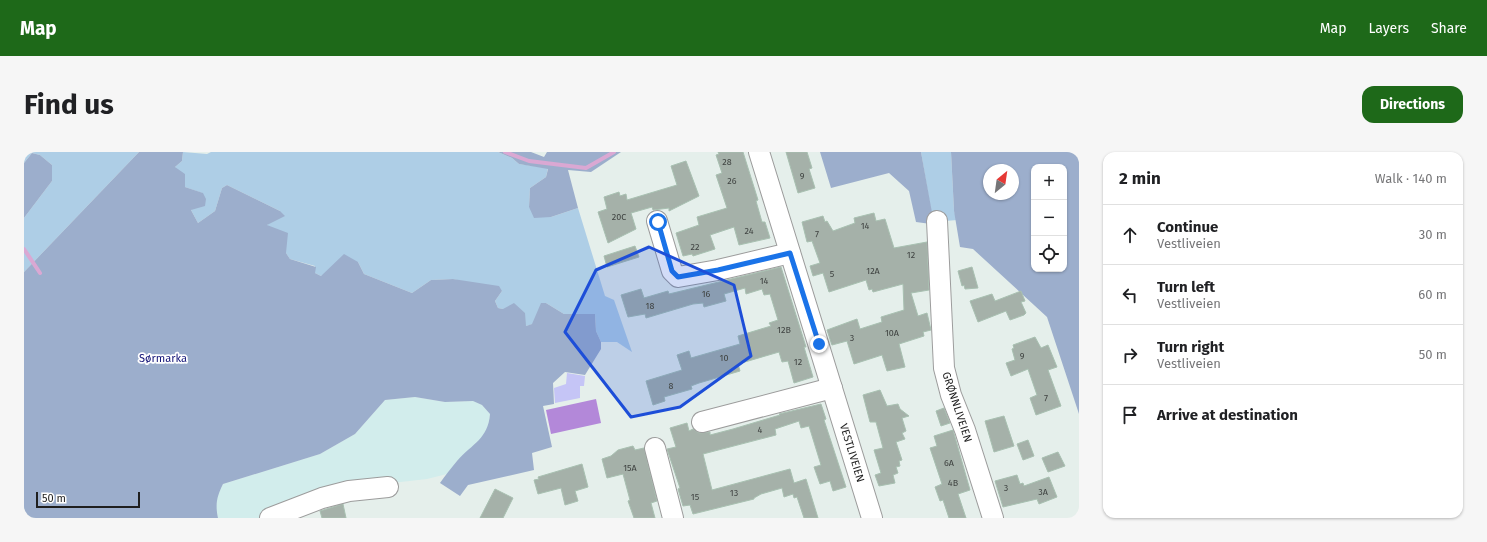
<!DOCTYPE html>
<html lang="en">
<head>
<meta charset="utf-8">
<style>
	body { margin:0; font-family:"Fira Sans",sans-serif; background:#f6f6f6; color:#202124 }
	.controls { position:absolute; right:12px; top:12px; display:grid; overflow:hidden; border-radius:8px; box-shadow:0 1px 3px #0004 }
	.controls button { width:36px; height:36px; display:grid; place-items:center; padding:0; border:0; border-bottom:1px solid #e0e0e0; background:#fff; color:#202124; font:20px sans-serif }
	.compass { position:absolute; left:959px; top:12px; width:36px; height:36px; border-radius:50%; background:#fff; box-shadow:0 1px 3px #0004; rotate:29deg }
	.scale { position:absolute; left:12px; bottom:10px; width:104px; box-sizing:border-box; padding-left:4px; border:2px solid #1f1f1f; border-top:0; font-size:11px; line-height:14px; white-space:nowrap; color:#1f1f1f; -webkit-text-stroke:3px #fff; paint-order:stroke }
	.stop { position:absolute; width:12px; height:12px; margin:-9px; border:3px solid #1a73e8; border-radius:50%; background:#fff }
	.stop.end { background:#1a73e8; border-color:#fff; box-shadow:0 1px 4px #0008 }
	.list { margin:0; padding:0; list-style:none }
	h2 { display:flex; justify-content:space-between; align-items:center; height:52px; margin:0; padding:0 16px; font-size:17px }
	h2 small { font-size:13px; font-weight:400; color:#757577 }
	.list li { display:grid; grid-template-columns:26px 1fr auto; gap:12px; align-items:center; box-sizing:border-box; height:60px; padding:0 16px; border-top:1px solid #e0e0e0 }
	.list b { display:block; font-size:15px; white-space:nowrap }
	.list p { margin:0; font-size:13px; white-space:nowrap; color:#757577 }
	.list em { font-size:13px; font-style:normal; color:#757577 }
	.icon { flex:none; width:22px; height:22px; fill:none; stroke:currentColor; stroke-width:2; stroke-linecap:round; stroke-linejoin:round }
	.map { position:relative; flex:none; width:1055px; height:366px; overflow:hidden; border-radius:12px }
	header { display:flex; align-items:center; gap:24px; box-sizing:border-box; height:56px; padding:0 20px; background:#1e6919; color:#fff }
	header strong { font-size:19px }
	nav { display:flex; gap:22px; margin-inline-start:auto; font-size:14px }
	.intro { display:flex; align-items:center; justify-content:space-between; box-sizing:border-box; height:96px; padding:0 24px }
	h1 { margin:0; font-size:28px }
	.button { padding:10px 18px; border-radius:12px; background:#1e6919; color:#fff; font-size:14px; font-weight:700 }
	main { display:flex; gap:24px; padding:0 24px }
	aside { flex:1; background:#fff; border-radius:12px; box-shadow:0 1px 3px #0004 }
	.map>svg:first-child { display:block }
	.farmland { fill:#d2edec }
	.grass { fill:#aecee6 }
	.forest { fill:#9caecc; fill-rule:evenodd }
	.park { fill:#c5c5f6 }
	.pitch { fill:#b388d9 }
	.lines { fill:none; stroke-linecap:round; stroke-linejoin:round }
	.stream { stroke:#daa8d3; stroke-width:4 }
	.building { fill:#a5b1a9; stroke:#a8c0b1 }
	.minor-casing { stroke:#9c9c9c; stroke-width:22 }
	.minor { stroke:#fff; stroke-width:20 }
	.route { stroke:#1a73e8; stroke-width:5 }
	.marked { fill:#1d4ed8; fill-opacity:0.2; stroke:#1d4ed8; stroke-width:3; stroke-linejoin:round }
	.labels { text-anchor:middle; dominant-baseline:central; stroke-width:3.5; stroke-linejoin:round; paint-order:stroke }
	.number-label { font-size:9px; fill:#404442 }
	.park-label { font-size:11px; fill:#121277; stroke:#fff }
	.street-label { font-size:11px; fill:#1f1f1f; stroke:#fff }
</style>
</head>
<body>
<header>
<strong>Map</strong>
<nav><a>Map</a><a>Layers</a><a>Share</a></nav>
</header>
<div class="intro"><h1>Find us</h1><a class="button">Directions</a></div>
<main>
<div class="map">
<svg width="1055" height="366" viewBox="0 0 1055 366">
	<rect width="100%" height="100%" fill="#e5efeb"/>
	<path class="farmland" d="M 391,245 L 421,250 L 450,249 L 458,253 L 466,262 L 464,276 L 457,287 L 434,308 L 423,322 L 403,327 L 324,336 L 298,342 L 235,366 L 194,366 L 192,355 L 193,344 L 199,332 L 296,302 L 331,282 L 361,248 Z"/>
	<g class="grass">
		<path d="M 0,0 L 115,0 L 0,120 L 0,66 L 28,29 L 28,13 L 16,3 L 8,1 L 0,11 Z"/>
		<path d="M 159,0 L 183,2 L 187,0 L 474,0 L 488,6 L 495,12 L 524,16 L 522,25 L 506,36 L 505,55 L 527,65 L 554,56 L 581,144 L 590,148 L 608,200 L 593,190 L 577,190 L 572,179 L 571,162 L 540,162 L 522,151 L 509,172 L 502,174 L 479,157 L 474,156 L 471,149 L 478,139 L 429,127 L 407,128 L 388,141 L 340,122 L 334,110 L 297,124 L 291,121 L 291,114 L 266,107 L 243,73 L 256,59 L 203,33 L 198,36 L 191,59 L 174,71 L 167,58 L 178,41 L 161,35 L 151,15 L 158,9 Z"/>
		<path d="M 897,0 L 927,0 L 930,59 L 933,68 L 909,70 Z"/>
	</g>
	<g class="forest">
		<path d="M 115,0 L 159,0 L 158,9 L 151,15 L 161,22 L 161,35 L 179,41 L 182,47 L 181,54 L 167,58 L 174,71 L 191,59 L 198,36 L 203,33 L 256,59 L 261,64 L 243,73 L 264,81 L 262,101 L 266,107 L 292,115 L 291,121 L 297,124 L 320,102 L 334,110 L 340,122 L 388,141 L 407,128 L 429,127 L 475,134 L 478,139 L 471,149 L 474,156 L 479,157 L 490,151 L 501,161 L 502,174 L 508,172 L 517,151 L 522,151 L 540,162 L 571,162 L 572,179 L 577,190 L 577,197 L 561,223 L 541,220 L 529,231 L 530,252 L 519,254 L 528,295 L 508,301 L 510,318 L 444,333 L 436,344 L 416,331 C 421,324 427,316 433,309 C 449,291 464,287 466,262 L 458,253 L 449,249 L 421,250 L 391,245 L 361,248 L 331,282 L 296,302 L 199,332 C 193,344 191,352 194,366 L 0,366 L 0,120 Z"/>
		<path d="M 474,0 L 507,0 L 520,5 L 523,0 L 597,0 L 567,20 L 544,18 L 554,56 L 527,65 L 510,66 L 505,55 L 506,36 L 522,25 L 524,17 L 495,12 L 488,6 Z"/>
		<path d="M 796,0 L 897,0 L 909,66 L 907,72 L 892,70 L 885,39 L 865,21 L 807,36 Z"/>
		<path d="M 927,0 L 1055,0 L 1055,262 L 1023,165 L 949,97 L 936,95 L 930,59 ZM 1010,15 L 1040,15 L 1040,117 L 1010,117 ZM 965,18 L 989,18 L 989,42 L 965,42 Z"/>
		<path d="M 8,1 L 16,3 L 28,13 L 28,29 L 0,66 L 0,11 Z"/>
	</g>
	<path class="park" d="M 543,221 L 561,224 L 560,234 L 556,234 L 556,246 L 531,251 L 530,236 L 542,232 Z"/>
	<path class="pitch" d="M 572,247 L 577,271 L 527,282 L 522,258 Z"/>
	<g class="lines">
		<g class="stream">
			<path d="M 481,0 L 505,9 L 562,16 L 590,0"/>
			<path d="M 0,97 L 16,121"/>
		</g>
	</g>
	<g class="building">
		<path d="M 694,0 L 719,0 L 734,48 L 732,49 L 738,70 L 741,70 L 746,86 L 715,93 L 710,75 L 686,83 L 691,97 L 669,104 L 668,102 L 659,104 L 652,81 L 675,73 L 673,65 L 703,56 L 692,23 L 698,21 L 692,3 L 695,2 Z"/>
		<path d="M 762,0 L 783,0 L 788,16 L 785,17 L 791,36 L 774,41 Z"/>
		<path d="M 662,9 L 675,44 L 645,59 L 645,56 L 629,58 L 628,55 L 607,61 L 612,77 L 584,91 L 574,60 L 583,57 L 580,45 L 595,40 L 596,44 L 602,42 L 603,48 L 653,33 L 647,14 Z"/>
		<path d="M 850,61 L 852,69 L 861,67 L 870,96 L 903,90 L 905,138 L 887,141 L 894,164 L 903,161 L 907,178 L 899,180 L 900,184 L 875,192 L 881,215 L 863,219 L 858,203 L 830,212 L 823,189 L 808,193 L 803,178 L 833,167 L 836,177 L 858,170 L 857,165 L 880,158 L 879,132 L 849,140 L 848,137 L 845,138 L 842,128 L 805,140 L 799,121 L 789,124 L 786,114 L 796,111 L 788,89 L 783,90 L 778,70 L 799,64 L 801,70 L 803,69 L 809,79 L 831,71 L 830,66 Z"/>
		<path d="M 611,94 L 615,105 L 583,115 L 580,104 Z"/>
		<path d="M 757,115 L 782,195 L 780,195 L 789,225 L 770,231 L 764,209 L 758,210 L 755,200 L 714,212 L 716,219 L 675,231 L 667,234 L 668,237 L 640,245 L 641,249 L 629,253 L 622,229 L 658,218 L 653,203 L 665,199 L 667,206 L 716,192 L 714,184 L 747,174 L 745,171 L 754,168 L 746,142 L 740,143 L 738,137 L 722,142 L 721,136 L 700,142 L 702,149 L 680,155 L 679,151 L 669,152 L 622,166 L 621,162 L 604,165 L 597,143 L 617,137 L 620,146 L 644,139 L 645,142 Z"/>
		<path d="M 948,115 L 954,136 L 941,137 L 940,133 L 938,134 L 934,119 Z"/>
		<path d="M 997,139 L 1001,149 L 997,150 L 1002,161 L 1000,163 L 986,168 L 982,159 L 954,170 L 946,149 L 968,142 L 971,149 Z"/>
		<path d="M 1011,185 L 1017,196 L 1024,193 L 1033,215 L 1024,218 L 1037,254 L 1012,263 L 1006,246 L 1013,243 L 1004,217 L 987,224 L 982,211 L 991,208 L 988,197 L 990,196 L 989,193 Z"/>
		<path d="M 856,238 L 863,254 L 874,252 L 876,257 L 885,264 L 878,266 L 882,279 L 878,281 L 881,287 L 872,290 L 878,308 L 875,309 L 876,314 L 872,315 L 874,321 L 869,323 L 871,331 L 855,334 L 851,323 L 857,321 L 850,298 L 859,296 L 852,270 L 846,270 L 839,243 Z"/>
		<path d="M 797,252 L 802,267 L 800,268 L 822,335 L 809,339 L 806,329 L 796,332 L 790,315 L 797,313 L 785,274 L 777,276 L 775,269 L 751,277 L 752,283 L 679,302 L 688,338 L 766,317 L 770,331 L 782,327 L 794,366 L 780,366 L 773,345 L 770,346 L 769,342 L 760,345 L 758,336 L 737,342 L 730,346 L 730,347 L 669,362 L 666,353 L 659,354 L 654,337 L 656,336 L 643,297 L 652,295 L 646,276 L 663,271 L 665,279 L 669,277 L 675,281 L 686,280 L 686,283 L 709,277 L 756,263 L 755,262 Z"/>
		<path d="M 920,256 L 926,271 L 917,274 L 912,259 Z"/>
		<path d="M 980,264 L 990,294 L 970,300 L 961,269 Z"/>
		<path d="M 929,278 L 946,338 L 934,342 L 942,366 L 925,366 L 919,348 L 916,349 L 911,335 L 918,332 L 906,296 L 913,294 L 910,284 Z"/>
		<path d="M 1004,288 L 1010,304 L 999,308 L 993,292 Z"/>
		<path d="M 609,294 L 611,298 L 620,296 L 633,349 L 627,351 L 631,366 L 610,366 L 604,349 L 606,348 L 599,322 L 583,326 L 578,307 L 587,304 L 594,298 Z"/>
		<path d="M 1034,300 L 1041,314 L 1024,320 L 1018,306 Z"/>
		<path d="M 558,312 L 564,335 L 551,339 L 554,349 L 541,353 L 537,336 L 514,342 L 510,328 L 515,327 L 514,325 Z"/>
		<path d="M 993,323 L 996,332 L 999,331 L 1000,334 L 1025,325 L 1033,345 L 1015,352 L 1013,347 L 979,355 L 971,329 Z"/>
		<path d="M 471,337 L 489,346 L 479,366 L 456,366 Z"/>
		<path d="M 319,352 L 322,366 L 298,366 L 296,359 Z"/>
	</g>
	<g class="lines">
		<defs>
			<g id="minor">
				<path d="M 735,0 L 848,366"/>
				<path d="M 633,69 L 648,119 L 654,125 L 694,118 L 766,101"/>
				<path d="M 913,69 L 920,216 L 927,243 L 941,278 L 969,366"/>
				<path d="M 678,270 L 808,236"/>
				<path d="M 631,296 L 649,366"/>
				<path d="M 246,366 L 298,346 L 325,339 L 364,335"/>
			</g>
		</defs>
		<use href="#minor" class="minor-casing"/>
		<use href="#minor" class="minor"/>
	</g>
	<g class="lines">
		<path class="route" d="M 634,70 L 648,119 L 654,125 L 694,118 L 766,101 L 795,192"/>
	</g>
	<path class="marked" d="M 625,95 L 710,133 L 727,204 L 656,255 L 607,265 L 541,180 L 572,118 Z"/>
	<g class="labels">
		<g class="number-label">
			<text x="703" y="10">28</text>
			<text x="778" y="24">9</text>
			<text x="708" y="29">26</text>
			<text x="595" y="65">20C</text>
			<text x="841" y="74">14</text>
			<text x="725" y="79">24</text>
			<text x="793" y="82">7</text>
			<text x="671" y="95">22</text>
			<text x="887" y="103">12</text>
			<text x="849" y="119">12A</text>
			<text x="808" y="122">5</text>
			<text x="740" y="129">14</text>
			<text x="682" y="142">16</text>
			<text x="626" y="154">18</text>
			<text x="760" y="178">12B</text>
			<text x="868" y="181">10A</text>
			<text x="828" y="186">3</text>
			<text x="998" y="204">9</text>
			<text x="700" y="206">10</text>
			<text x="774" y="210">12</text>
			<text x="647" y="234">8</text>
			<text x="1022" y="246">7</text>
			<text x="736" y="278">4</text>
			<text x="925" y="311">6A</text>
			<text x="606" y="316">15A</text>
			<text x="929" y="331">4B</text>
			<text x="982" y="336">3</text>
			<text x="1019" y="340">3A</text>
			<text x="710" y="341">13</text>
			<text x="671" y="345">15</text>
		</g>
		<g class="park-label">
			<text x="139" y="206">Sørmarka</text>
		</g>
		<g class="street-label">
			<text transform="translate(933 255) rotate(72)">GRØNNLIVEIEN</text>
			<text transform="translate(828 301) rotate(73)">VESTLIVEIEN</text>
		</g>
	</g>
</svg>
<div class="controls">
<button>+</button>
<button>−</button>
<button><svg class="icon" aria-label="locate" viewBox="0 0 24 24"><circle cx="12" cy="12" r="6"/><path d="M12 2v4M12 18v4M2 12h4M18 12h4"/></svg></button>
</div>
<svg class="compass" viewBox="-18 -18 36 36"><path d="M0-13l5 13h-10z" fill="#e53935"/><path d="M0 13l5-13h-10z" fill="#757577"/></svg>
<div class="scale">50 m</div>
<div class="stop" style="left:634px;top:70px"></div>
<div class="stop end" style="left:795px;top:192px"></div>
</div>
<aside>
<h2>2 min<small>Walk · 140 m</small></h2>
<ul class="list">
<li><svg class="icon" aria-label="ahead" viewBox="0 0 24 24"><path d="M12 20V5M6 11l6-6 6 6"/></svg><div><b>Continue</b><p>Vestliveien</p></div><em>30 m</em></li>
<li><svg class="icon" aria-label="left" viewBox="0 0 24 24"><path d="M17 20v-9H6M10 6l-5 5 5 5"/></svg><div><b>Turn left</b><p>Vestliveien</p></div><em>60 m</em></li>
<li><svg class="icon" aria-label="right" viewBox="0 0 24 24"><path d="M7 20v-9h11M14 6l5 5-5 5"/></svg><div><b>Turn right</b><p>Vestliveien</p></div><em>50 m</em></li>
<li><svg class="icon" aria-label="arrive" viewBox="0 0 24 24"><path d="M6 21V4h12l-3 4 3 4H6"/></svg><div><b>Arrive at destination</b></div></li>
</ul>
</aside>
</main>
</body>
</html>
